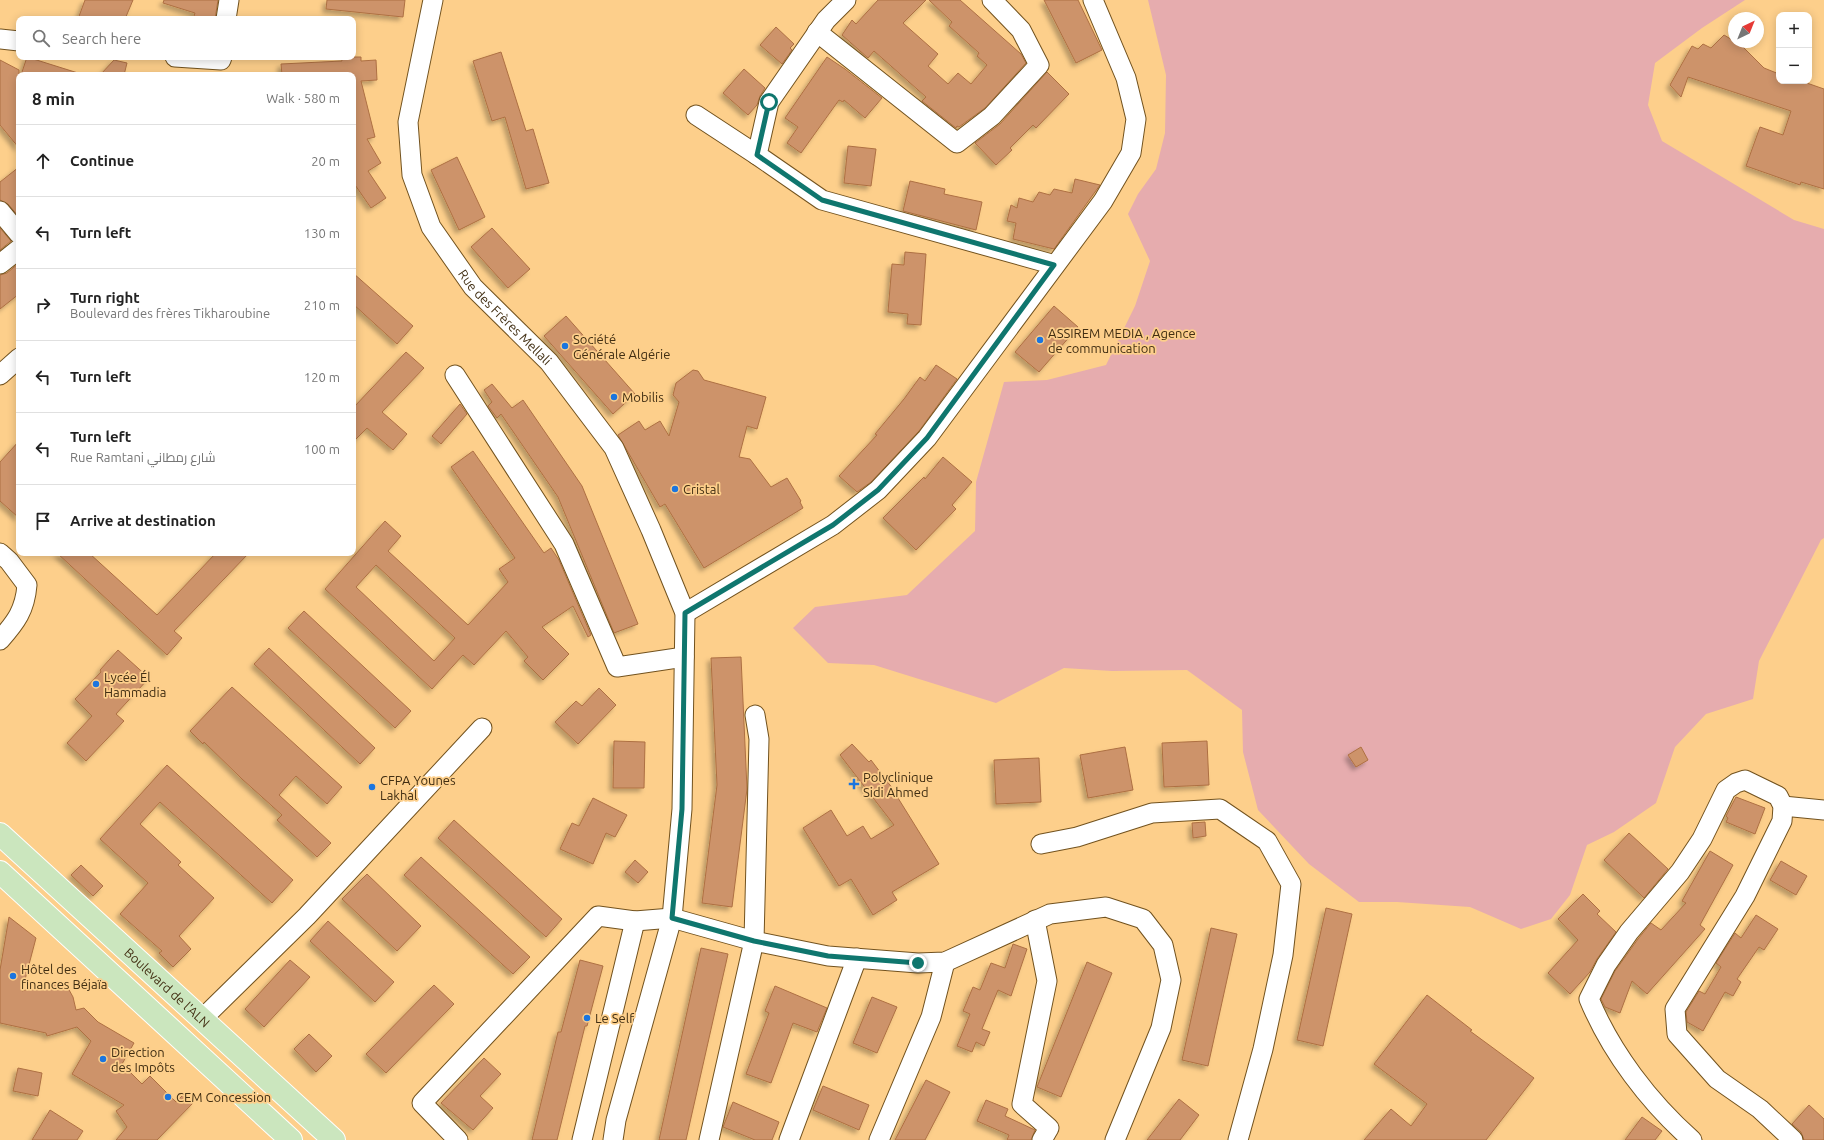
<!DOCTYPE html>
<html lang="en">
<head>
<meta charset="utf-8">
<style>
	body { margin:0; font-family:Ubuntu,Cairo,sans-serif; background:#f2f2f2; color:#222 }
	.controls { position:absolute; right:12px; top:12px; display:grid; overflow:hidden; border-radius:8px; box-shadow:0 2px 10px #0003 }
	.controls button { width:36px; height:36px; display:grid; place-items:center; padding:0; border:0; border-bottom:1px solid #e0e0e0; background:#fff; color:#222; font:20px sans-serif }
	.compass { position:absolute; left:1728px; top:12px; width:36px; height:36px; border-radius:50%; background:#fff; box-shadow:0 2px 10px #0003; rotate:43deg }
	.stop { position:absolute; width:12px; height:12px; margin:-9px; border:3px solid #0f766e; border-radius:50%; background:#fff }
	.stop.end { background:#0f766e; border-color:#fff; box-shadow:0 1px 4px #0008 }
	.list { margin:0; padding:0; list-style:none }
	h2 { display:flex; justify-content:space-between; align-items:center; height:52px; margin:0; padding:0 16px; font-size:17px }
	h2 small { font-size:13px; font-weight:400; color:#767676 }
	.list li { display:grid; grid-template-columns:26px 1fr auto; gap:12px; align-items:center; box-sizing:border-box; height:72px; padding:0 16px; border-top:1px solid #e0e0e0 }
	.list b { display:block; font-size:15px; white-space:nowrap }
	.list p { margin:0; font-size:13px; white-space:nowrap; color:#767676 }
	.list em { font-size:13px; font-style:normal; color:#767676 }
	.icon { flex:none; width:22px; height:22px; fill:none; stroke:currentColor; stroke-width:2; stroke-linecap:round; stroke-linejoin:round }
	.map { position:relative; flex:none; width:1824px; height:1140px; overflow:hidden }
	.search { position:absolute; background:#fff; box-shadow:0 2px 10px #0003; left:16px; top:16px; width:340px; height:44px; display:flex; align-items:center; gap:10px; box-sizing:border-box; padding:0 14px; border-radius:8px; color:#767676; font-size:15px }
	.panel { position:absolute; background:#fff; box-shadow:0 2px 10px #0003; left:16px; top:72px; width:340px; height:484px; border-radius:8px }
	.map>svg:first-child { display:block }
	.green { fill:#e6acae }
	.building { fill:#cd936b; stroke:#ae7042; fill-rule:evenodd; filter:url(#shadow) }
	.lines { fill:none; stroke-linecap:round; stroke-linejoin:round }
	.minor-casing { stroke:#72521e; stroke-width:21 }
	.major-casing { stroke:#fff; stroke-width:24 }
	.minor { stroke:#fff; stroke-width:19 }
	.major { stroke:#cbe6be; stroke-width:22 }
	.route { stroke:#0f766e; stroke-width:5 }
	.poi-dot { fill:#1b75df; stroke:#fdcf8b; stroke-width:1.5 }
	.labels { text-anchor:middle; dominant-baseline:central; stroke-width:3.5; stroke-linejoin:round; paint-order:stroke }
	.street-label { font-size:13px; fill:#412e12; stroke:#fdcf8b }
	.poi-label { font-size:13px; fill:#412e12; stroke:#fdcf8b; text-anchor:start }
</style>
</head>
<body>
<div class="map">
<svg width="1824" height="1140" viewBox="0 0 1824 1140">
	<defs>
		<filter id="shadow"><feDropShadow dx="-3.5" dy="3.5" stdDeviation="2" flood-color="#0004"/></filter>
	</defs>
	<rect width="100%" height="100%" fill="#fdcf8b"/>
	<path class="green" d="M 1148,0 L 1745,0 L 1702,28 L 1655,63 L 1648,105 L 1662,141 L 1794,220 L 1824,229 L 1824,538 L 1821,540 L 1759,661 L 1753,699 L 1706,714 L 1675,747 L 1656,803 L 1614,832 L 1587,845 L 1570,895 L 1551,919 L 1521,929 L 1470,907 L 1397,902 L 1359,902 L 1309,864 L 1258,810 L 1243,752 L 1242,710 L 1187,670 L 1112,671 L 1064,668 L 996,703 L 874,665 L 828,663 L 793,628 L 815,607 L 907,595 L 975,531 L 976,482 L 1004,382 L 1047,380 L 1106,365 L 1135,306 L 1150,261 L 1128,214 L 1138,194 L 1156,169 L 1165,133 L 1166,75 Z"/>
	<g class="building">
		<path d="M 85,0 L 133,0 L 125,19 L 78,19 Z"/>
		<path d="M 164,0 L 218,0 L 215,19 L 193,19 L 195,13 L 163,3 Z"/>
		<path d="M 327,0 L 405,0 L 403,17 L 326,9 Z"/>
		<path d="M 878,0 L 926,0 L 903,23 L 938,54 L 928,66 L 948,84 L 958,73 L 971,84 L 987,65 L 977,56 L 979,53 L 949,26 L 952,22 L 929,0 L 960,0 L 1021,54 L 1026,63 L 985,108 L 959,127 L 957,126 L 956,128 L 922,101 L 926,97 L 874,51 L 868,58 L 842,35 L 852,20 L 856,24 Z"/>
		<path d="M 1044,0 L 1078,0 L 1102,50 L 1076,63 Z"/>
		<path d="M 776,27 L 794,44 L 790,48 L 792,50 L 782,64 L 760,45 Z"/>
		<path d="M 1724,35 L 1741,45 L 1764,68 L 1779,74 L 1779,81 L 1801,81 L 1824,89 L 1824,189 L 1801,182 L 1800,185 L 1746,166 L 1760,127 L 1783,135 L 1791,111 L 1688,77 L 1681,97 L 1670,85 L 1692,46 L 1698,49 L 1703,44 L 1711,48 Z"/>
		<path d="M 501,52 L 526,131 L 533,129 L 549,183 L 526,189 L 505,117 L 492,121 L 473,61 Z"/>
		<path d="M 27,57 L 78,73 L 77,75 L 21,75 Z"/>
		<path d="M 341,57 L 361,57 L 361,61 L 376,60 L 377,80 L 361,81 L 375,137 L 367,139 L 381,163 L 368,171 L 386,198 L 371,208 L 353,182 L 353,75 L 282,75 L 281,64 L 342,61 Z"/>
		<path d="M 827,57 L 845,69 L 882,98 L 865,118 L 844,100 L 843,102 L 839,100 L 801,153 L 787,143 L 798,127 L 785,118 Z"/>
		<path d="M 0,60 L 19,70 L 19,148 L 0,125 Z"/>
		<path d="M 114,60 L 127,63 L 124,75 L 100,75 Z"/>
		<path d="M 744,69 L 765,88 L 760,96 L 757,105 L 748,115 L 723,93 Z"/>
		<path d="M 1047,72 L 1069,94 L 1036,128 L 1033,125 L 1010,148 L 1012,150 L 996,165 L 975,143 L 1000,124 Z"/>
		<path d="M 848,146 L 876,149 L 871,186 L 844,183 Z"/>
		<path d="M 457,157 L 485,217 L 459,230 L 431,170 Z"/>
		<path d="M 19,167 L 19,217 L 8,204 L 0,200 L 0,182 Z"/>
		<path d="M 1075,179 L 1100,185 L 1054,249 L 1013,239 L 1016,223 L 1007,221 L 1011,205 L 1017,208 L 1019,198 L 1033,202 L 1039,192 L 1050,195 L 1054,189 L 1072,193 Z"/>
		<path d="M 910,181 L 945,189 L 944,194 L 982,202 L 976,230 L 903,211 Z"/>
		<path d="M 0,228 L 11,241 L 0,250 Z"/>
		<path d="M 492,228 L 530,269 L 508,288 L 471,247 Z"/>
		<path d="M 905,252 L 926,254 L 921,325 L 907,324 L 908,314 L 888,312 L 892,264 L 904,265 Z"/>
		<path d="M 19,263 L 19,294 L 0,309 L 0,275 L 7,273 Z"/>
		<path d="M 353,273 L 413,326 L 397,344 L 353,304 Z"/>
		<path d="M 1054,306 L 1078,327 L 1039,372 L 1015,352 Z"/>
		<path d="M 566,316 L 635,394 L 613,414 L 544,336 Z"/>
		<path d="M 406,352 L 424,368 L 382,412 L 407,434 L 393,450 L 367,428 L 353,442 L 353,408 Z"/>
		<path d="M 936,365 L 957,379 L 919,431 L 871,482 L 857,492 L 839,476 L 877,435 L 875,434 L 904,399 L 920,377 L 925,381 Z"/>
		<path d="M 693,370 L 698,371 L 704,380 L 766,397 L 757,429 L 747,426 L 739,457 L 750,459 L 771,487 L 787,478 L 801,501 L 800,502 L 803,508 L 704,568 L 665,504 L 660,507 L 618,435 L 639,421 L 645,430 L 660,421 L 669,436 L 679,402 L 673,395 L 676,383 Z"/>
		<path d="M 492,384 L 512,408 L 523,400 L 582,486 L 638,624 L 614,633 L 558,497 L 501,414 L 497,418 L 488,406 L 492,402 L 484,390 Z"/>
		<path d="M 460,404 L 467,414 L 441,444 L 432,436 Z"/>
		<path d="M 19,441 L 19,518 L 0,501 L 0,462 Z"/>
		<path d="M 473,451 L 544,553 L 551,548 L 559,560 L 591,635 L 588,637 L 573,606 L 542,627 L 569,654 L 543,680 L 524,661 L 528,657 L 506,631 L 474,665 L 463,655 L 432,689 L 325,589 L 385,521 L 401,536 L 388,551 L 468,625 L 508,582 L 499,569 L 515,558 L 451,467 ZM 376,565 L 455,638 L 434,661 L 356,587 Z"/>
		<path d="M 943,457 L 972,482 L 952,505 L 956,509 L 916,550 L 883,518 L 924,477 L 925,479 Z"/>
		<path d="M 57,553 L 89,553 L 157,615 L 216,553 L 249,553 L 174,631 L 182,638 L 167,655 Z"/>
		<path d="M 304,611 L 411,711 L 395,728 L 288,628 Z"/>
		<path d="M 269,648 L 375,748 L 360,764 L 254,664 Z"/>
		<path d="M 118,650 L 149,678 L 116,714 L 124,721 L 86,761 L 67,743 L 92,716 L 75,699 L 101,672 L 100,670 Z"/>
		<path d="M 741,657 L 747,789 L 732,907 L 702,903 L 717,785 L 711,658 Z"/>
		<path d="M 232,687 L 342,787 L 327,804 L 296,776 L 279,795 L 331,843 L 317,857 L 277,820 L 282,815 L 242,779 L 204,742 L 203,744 L 190,731 Z"/>
		<path d="M 599,688 L 616,705 L 578,744 L 555,722 L 576,701 L 582,706 Z"/>
		<path d="M 614,741 L 645,742 L 644,788 L 613,788 Z"/>
		<path d="M 1207,741 L 1209,785 L 1164,787 L 1162,743 Z"/>
		<path d="M 852,744 L 869,762 L 871,760 L 899,797 L 898,798 L 939,864 L 892,892 L 897,900 L 873,915 L 851,879 L 839,886 L 803,828 L 831,810 L 847,836 L 863,826 L 871,839 L 894,825 L 840,755 Z"/>
		<path d="M 1125,747 L 1133,790 L 1088,798 L 1080,755 Z"/>
		<path d="M 1361,747 L 1368,760 L 1356,767 L 1348,755 Z"/>
		<path d="M 1039,758 L 1041,802 L 996,804 L 994,760 Z"/>
		<path d="M 167,765 L 293,880 L 272,903 L 160,802 L 140,824 L 181,862 L 178,865 L 214,898 L 179,936 L 191,949 L 173,967 L 159,953 L 162,951 L 120,914 L 148,883 L 100,839 Z"/>
		<path d="M 1736,797 L 1765,808 L 1755,834 L 1726,822 L 1728,818 L 1726,816 Z"/>
		<path d="M 593,798 L 627,815 L 615,837 L 606,833 L 593,864 L 560,849 L 572,823 L 579,826 Z"/>
		<path d="M 454,820 L 562,919 L 546,937 L 438,838 Z"/>
		<path d="M 1205,822 L 1206,836 L 1193,838 L 1192,823 Z"/>
		<path d="M 1629,833 L 1668,869 L 1644,898 L 1604,860 Z"/>
		<path d="M 1710,851 L 1733,865 L 1700,925 L 1705,929 L 1647,994 L 1632,981 L 1620,1013 L 1605,1007 L 1601,999 L 1615,971 L 1638,939 L 1651,923 L 1661,930 L 1686,903 L 1682,901 Z"/>
		<path d="M 421,857 L 530,957 L 513,974 L 404,875 Z"/>
		<path d="M 635,860 L 648,872 L 638,883 L 625,872 Z"/>
		<path d="M 1781,861 L 1807,876 L 1796,895 L 1770,880 Z"/>
		<path d="M 81,865 L 103,886 L 93,896 L 71,875 Z"/>
		<path d="M 367,874 L 421,926 L 397,951 L 342,899 Z"/>
		<path d="M 1583,894 L 1600,911 L 1597,914 L 1616,932 L 1597,959 L 1590,972 L 1570,994 L 1548,973 L 1578,940 L 1558,919 Z"/>
		<path d="M 1326,908 L 1352,914 L 1323,1046 L 1297,1040 Z"/>
		<path d="M 1756,915 L 1778,929 L 1764,950 L 1759,947 L 1737,979 L 1741,982 L 1733,996 L 1725,992 L 1703,1031 L 1687,1022 L 1686,1012 L 1699,991 L 1705,994 L 1721,967 L 1716,963 L 1735,933 L 1741,938 Z"/>
		<path d="M 9,917 L 36,938 L 22,991 L 50,983 L 61,984 L 68,988 L 73,997 L 76,1010 L 84,1008 L 98,1022 L 134,1043 L 122,1064 L 142,1084 L 150,1076 L 176,1102 L 184,1094 L 193,1103 L 157,1140 L 116,1140 L 127,1127 L 116,1111 L 124,1105 L 72,1074 L 91,1041 L 77,1027 L 47,1036 L 46,1033 L 0,1023 L 0,970 Z"/>
		<path d="M 328,921 L 394,982 L 375,1002 L 310,941 Z"/>
		<path d="M 1211,928 L 1237,934 L 1208,1066 L 1182,1060 Z"/>
		<path d="M 1013,944 L 1027,949 L 1011,996 L 998,990 L 982,1029 L 990,1032 L 984,1046 L 976,1042 L 972,1052 L 957,1046 L 970,1014 L 963,1011 L 973,987 L 980,990 L 991,963 L 1005,968 Z"/>
		<path d="M 701,948 L 728,954 L 686,1140 L 659,1140 Z"/>
		<path d="M 290,960 L 310,977 L 264,1027 L 245,1009 Z"/>
		<path d="M 580,960 L 603,966 L 587,1026 L 585,1026 L 557,1140 L 532,1140 L 558,1032 L 561,1032 Z"/>
		<path d="M 1087,962 L 1112,973 L 1061,1097 L 1037,1087 Z"/>
		<path d="M 434,985 L 454,1004 L 386,1073 L 366,1054 Z"/>
		<path d="M 775,986 L 827,1008 L 817,1032 L 793,1023 L 771,1083 L 746,1074 L 769,1013 L 765,1011 Z"/>
		<path d="M 1427,995 L 1472,1030 L 1470,1031 L 1534,1078 L 1486,1140 L 1364,1140 L 1391,1109 L 1411,1126 L 1427,1104 L 1374,1064 Z"/>
		<path d="M 872,997 L 897,1007 L 877,1053 L 853,1043 Z"/>
		<path d="M 309,1034 L 332,1056 L 316,1072 L 294,1049 Z"/>
		<path d="M 484,1058 L 501,1074 L 480,1096 L 493,1108 L 473,1130 L 441,1103 Z"/>
		<path d="M 18,1068 L 42,1073 L 38,1096 L 13,1091 Z"/>
		<path d="M 926,1080 L 950,1092 L 925,1140 L 895,1140 Z"/>
		<path d="M 823,1086 L 869,1105 L 859,1130 L 813,1110 Z"/>
		<path d="M 1179,1099 L 1199,1115 L 1180,1140 L 1147,1140 Z"/>
		<path d="M 986,1100 L 1008,1109 L 1005,1116 L 1035,1130 L 1031,1140 L 1007,1140 L 1009,1135 L 977,1121 Z"/>
		<path d="M 733,1102 L 779,1122 L 772,1140 L 755,1140 L 723,1127 Z"/>
		<path d="M 1809,1105 L 1824,1119 L 1824,1140 L 1804,1140 L 1801,1132 L 1792,1124 Z"/>
		<path d="M 50,1110 L 83,1131 L 77,1140 L 32,1140 Z"/>
		<path d="M 1642,1117 L 1662,1131 L 1655,1140 L 1625,1140 Z"/>
	</g>
	<g class="lines">
		<defs>
			<g id="minor">
				<path id="s1" d="M 433,0 L 408,122 L 412,175 L 431,227 L 473,287 L 549,362 L 614,448 L 651,530 L 685,613 L 682,809 L 672,918 L 616,1120 L 613,1140"/>
				<path d="M 846,0 L 826,20 L 769,102 L 757,155 L 822,200 L 1055,265"/>
				<path d="M 226,19 L 229,0"/>
				<path d="M 817,32 L 957,143 L 992,116 L 1039,65 L 1021,30 L 992,0"/>
				<path d="M 0,39 L 19,41"/>
				<path d="M 175,57 L 221,60 L 222,57"/>
				<path d="M 696,115 L 757,155"/>
				<path d="M 0,211 L 19,234"/>
				<path d="M 0,264 L 19,249"/>
				<path d="M 0,375 L 19,358"/>
				<path d="M 455,375 L 564,544 L 617,667 L 684,657"/>
				<path d="M 0,553 L 9,561 L 27,585 C 25,610 16,622 0,640"/>
				<path d="M 685,613 L 833,525 L 878,490 L 927,438 L 1103,201 L 1131,153 L 1136,119 L 1126,78 L 1093,0"/>
				<path d="M 1783,806 L 1824,810"/>
				<path d="M 1041,844 L 1077,837 L 1152,813 L 1220,809 L 1267,841 L 1291,884 L 1283,955 L 1263,1049 L 1238,1140"/>
				<path d="M 1035,920 L 1047,981 L 1022,1104 L 1049,1128 L 1042,1140"/>
				<path d="M 202,1019 L 307,916 L 482,728"/>
				<path d="M 458,1140 L 422,1103 L 598,916 L 635,921 L 672,918 L 754,941 L 828,956 L 918,963 L 945,962 L 1050,914 L 1106,907 L 1143,919 L 1163,945 L 1171,980 L 1161,1028 L 1115,1140"/>
				<path d="M 582,1140 L 635,921"/>
				<path d="M 709,1140 L 754,941 L 759,739 L 755,715"/>
				<path d="M 789,1140 L 857,958"/>
				<path d="M 879,1140 L 931,1017 L 945,962"/>
				<path d="M 1692,1140 C 1649,1102 1611,1052 1589,999 L 1606,965 L 1629,932 L 1680,872 L 1702,839 L 1726,790 L 1736,783 L 1745,780 L 1778,796 L 1783,806 L 1782,821 L 1745,896 L 1675,1009 L 1677,1034 L 1717,1079 L 1760,1109 L 1793,1140"/>
			</g>
			<g id="major">
				<path id="s2" d="M 0,834 L 334,1140"/>
				<path d="M 0,872 L 291,1140"/>
			</g>
		</defs>
		<use href="#minor" class="minor-casing"/>
		<use href="#major" class="major-casing"/>
		<use href="#minor" class="minor"/>
		<use href="#major" class="major"/>
	</g>
	<g class="lines">
		<path class="route" d="M 769,102 L 757,155 L 822,200 L 1054,265 L 927,438 L 878,490 L 833,525 L 685,613 L 682,809 L 672,918 L 754,941 L 828,956 L 918,963"/>
	</g>
	<g class="poi-dot">
		<circle cx="1040" cy="340" r="4"/>
		<circle cx="565" cy="346" r="4"/>
		<circle cx="614" cy="397" r="4"/>
		<circle cx="675" cy="489" r="4"/>
		<circle cx="96" cy="684" r="4"/>
		<path d="M852 778h4v4h4v4h-4v4h-4v-4h-4v-4h4z"/>
		<circle cx="372" cy="787" r="4"/>
		<circle cx="13" cy="976" r="4"/>
		<circle cx="587" cy="1018" r="4"/>
		<circle cx="103" cy="1059" r="4"/>
		<circle cx="168" cy="1097" r="4"/>
	</g>
	<g class="labels">
		<g class="street-label">
			<text stroke="none"><textPath href="#s1" startOffset="350">Rue des Frères Mellali</textPath></text>
			<text stroke="none"><textPath href="#s2" startOffset="227">Boulevard de l'ALN</textPath></text>
		</g>
		<g class="poi-label">
			<text x="1048" y="333">ASSIREM MEDIA , Agence<tspan x="1048" dy="15">de communication</tspan></text>
			<text x="573" y="339">Société<tspan x="573" dy="15">Générale Algérie</tspan></text>
			<text x="622" y="397">Mobilis</text>
			<text x="683" y="489">Cristal</text>
			<text x="104" y="677">Lycée Él<tspan x="104" dy="15">Hammadia</tspan></text>
			<text x="863" y="777">Polyclinique<tspan x="863" dy="15">Sidi Ahmed</tspan></text>
			<text x="380" y="780">CFPA Younes<tspan x="380" dy="15">Lakhal</tspan></text>
			<text x="21" y="969">Hôtel des<tspan x="21" dy="15">finances Béjaïa</tspan></text>
			<text x="595" y="1018">Le Self</text>
			<text x="111" y="1052">Direction<tspan x="111" dy="15">des Impôts</tspan></text>
			<text x="176" y="1097">CEM Concession</text>
		</g>
	</g>
</svg>
<div class="controls">
<button>+</button>
<button>−</button>
</div>
<svg class="compass" viewBox="-18 -18 36 36"><path d="M0-13l5 13h-10z" fill="#e53935"/><path d="M0 13l5-13h-10z" fill="#767676"/></svg>
<div class="stop" style="left:769px;top:102px"></div>
<div class="stop end" style="left:918px;top:963px"></div>
<div class="search"><svg class="icon" aria-label="search" viewBox="0 0 24 24"><circle cx="10" cy="10" r="6"/><path d="M15 15l6 6"/></svg>Search here</div>
<section class="panel">
<h2>8 min<small>Walk · 580 m</small></h2>
<ul class="list">
<li><svg class="icon" aria-label="ahead" viewBox="0 0 24 24"><path d="M12 20V5M6 11l6-6 6 6"/></svg><div><b>Continue</b></div><em>20 m</em></li>
<li><svg class="icon" aria-label="left" viewBox="0 0 24 24"><path d="M17 20v-9H6M10 6l-5 5 5 5"/></svg><div><b>Turn left</b></div><em>130 m</em></li>
<li><svg class="icon" aria-label="right" viewBox="0 0 24 24"><path d="M7 20v-9h11M14 6l5 5-5 5"/></svg><div><b>Turn right</b><p>Boulevard des frères Tikharoubine</p></div><em>210 m</em></li>
<li><svg class="icon" aria-label="left" viewBox="0 0 24 24"><path d="M17 20v-9H6M10 6l-5 5 5 5"/></svg><div><b>Turn left</b></div><em>120 m</em></li>
<li><svg class="icon" aria-label="left" viewBox="0 0 24 24"><path d="M17 20v-9H6M10 6l-5 5 5 5"/></svg><div><b>Turn left</b><p>Rue Ramtani شارع رمطاني</p></div><em>100 m</em></li>
<li><svg class="icon" aria-label="arrive" viewBox="0 0 24 24"><path d="M6 21V4h12l-3 4 3 4H6"/></svg><div><b>Arrive at destination</b></div></li>
</ul>
</section>
</div>
</body>
</html>
